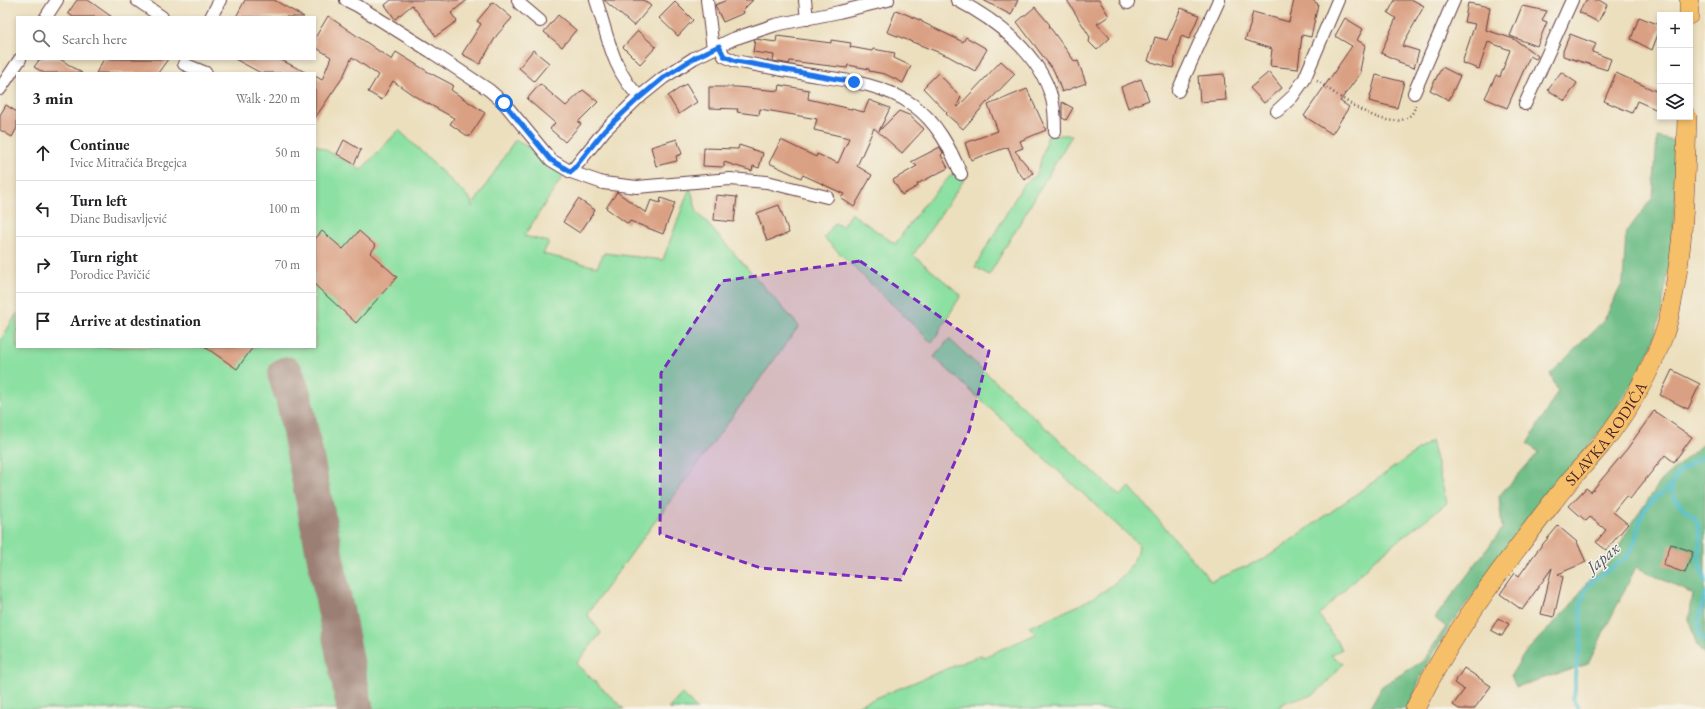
<!DOCTYPE html>
<html lang="en">
<head>
<meta charset="utf-8">
<style>
	body { margin:0; font-family:"EB Garamond",serif; background:#f6f6f6; color:#202124 }
	.controls { position:absolute; right:12px; top:12px; display:grid; overflow:hidden; border-radius:0px; box-shadow:0 2px 6px #0003 }
	.controls button { width:36px; height:36px; display:grid; place-items:center; padding:0; border:0; border-bottom:1px solid #e0e0e0; background:#fff; color:#202124; font:20px sans-serif }
	.stop { position:absolute; width:12px; height:12px; margin:-9px; border:3px solid #1a73e8; border-radius:50%; background:#fff }
	.stop.end { background:#1a73e8; border-color:#fff; box-shadow:0 1px 4px #0008 }
	.list { margin:0; padding:0; list-style:none }
	h2 { display:flex; justify-content:space-between; align-items:center; height:52px; margin:0; padding:0 16px; font-size:17px }
	h2 small { font-size:13px; font-weight:400; color:#757577 }
	.list li { display:grid; grid-template-columns:26px 1fr auto; gap:12px; align-items:center; box-sizing:border-box; height:56px; padding:0 16px; border-top:1px solid #e0e0e0 }
	.list b { display:block; font-size:15px; white-space:nowrap }
	.list p { margin:0; font-size:13px; white-space:nowrap; color:#757577 }
	.list em { font-size:13px; font-style:normal; color:#757577 }
	.icon { flex:none; width:22px; height:22px; fill:none; stroke:currentColor; stroke-width:2; stroke-linecap:round; stroke-linejoin:round }
	.map { position:relative; flex:none; width:1705px; height:709px; overflow:hidden }
	.search { position:absolute; background:#fff; box-shadow:0 2px 6px #0003; left:16px; top:16px; width:300px; height:44px; display:flex; align-items:center; gap:10px; box-sizing:border-box; padding:0 14px; border-radius:0px; color:#757577; font-size:15px }
	.panel { position:absolute; background:#fff; box-shadow:0 2px 6px #0003; left:16px; top:72px; width:300px; height:276px; border-radius:0px }
	.map>svg:first-child { display:block }
	.green { fill:#8be0a2; stroke:#6a8066 }
	.forest { fill:#70be88; stroke:#5d6e5a }
	.lines { fill:none; stroke-linecap:round; stroke-linejoin:round }
	.stream { stroke:#53bfcc; stroke-width:4 }
	.taxiway { stroke:#9b7f74; stroke-width:37 }
	.building { fill:#daa083 }
	.street-casing { stroke:#623c41; stroke-width:14 }
	.primary-casing { stroke:#623c41; stroke-width:20 }
	.path { stroke:#623c41; stroke-width:2.5; stroke-dasharray:1 3; stroke-linecap:butt }
	.street { stroke:#fff; stroke-width:12 }
	.primary { stroke:#f6c06b; stroke-width:19 }
	.route { stroke:#1a73e8; stroke-width:5 }
	.marked { fill:#7b2cbf; fill-opacity:0.2; stroke:#7b2cbf; stroke-width:3; stroke-dasharray:8 5; stroke-linejoin:round }
	.labels { text-anchor:middle; dominant-baseline:central; stroke-width:3; stroke-linejoin:round; paint-order:stroke }
	.street-label { font-size:16px; fill:#4a1f2b; stroke:#f7f3e8 }
	.water-label { font-size:17px; font-style:italic; fill:#4d5763; stroke:#f7f3e8 }
</style>
</head>
<body>
<div class="map">
<svg width="1705" height="709" viewBox="0 0 1705 709">
	<rect width="100%" height="100%" fill="#f7f3e8"/>
	<filter id="ink" filterUnits="userSpaceOnUse"><feTurbulence type="fractalNoise" baseFrequency=".025" numOctaves="2"/><feDisplacementMap in="SourceGraphic" scale="8" xChannelSelector="R" yChannelSelector="G"/><feConvolveMatrix kernelMatrix="1 2 1 2 8 2 1 2 1" color-interpolation-filters="sRGB"/></filter>
	<filter id="wash" filterUnits="userSpaceOnUse"><feTurbulence type="fractalNoise" baseFrequency=".012" numOctaves="4" result="noise"/><feDisplacementMap in="SourceGraphic" scale="16" xChannelSelector="R" yChannelSelector="G"/><feGaussianBlur stdDeviation="0.9" result="paint"/><feColorMatrix in="noise" values="0 0 0 0 0 0 0 0 0 0 0 0 0 0 0 0 0 1.4 0 .05"/><feComposite in="paint" operator="in"/></filter>
	<g filter="url(#wash)">
		<rect width="100%" height="100%" fill="#ecdfbe"/>
		<g class="green">
			<path d="M 399,130 L 471,200 L 472,207 L 515,140 L 528,147 L 543,164 L 554,169 L 567,170 L 524,236 L 549,242 L 543,254 L 597,267 L 604,253 L 663,260 L 690,187 L 697,212 L 799,326 L 587,614 L 601,633 L 576,664 L 624,709 L 0,709 L 0,342 L 17,313 L 17,347 L 315,347 L 315,144 L 361,170 Z"/>
			<path d="M 1049,132 L 1058,135 L 1072,135 L 989,275 L 975,267 L 1023,185 L 1037,174 Z"/>
			<path d="M 964,172 L 968,174 L 913,255 L 961,295 L 932,343 L 824,238 L 835,223 L 842,227 L 851,213 L 895,244 L 922,207 L 952,174 Z"/>
			<path d="M 949,339 L 1120,496 L 1130,487 L 1211,581 L 1266,558 L 1431,441 L 1447,503 L 1377,557 L 1319,615 L 1342,649 L 1331,655 L 1343,664 C 1337,670 1319,693 1312,695 C 1300,700 1286,697 1278,709 L 849,709 L 981,655 L 984,657 L 1036,634 L 1029,627 C 1062,612 1117,594 1134,560 C 1136,555 1137,550 1139,545 L 934,357 Z"/>
			<path d="M 682,694 L 697,709 L 668,709 Z"/>
		</g>
		<g class="forest">
			<path d="M 1657,137 L 1678,142 L 1672,247 L 1661,314 L 1652,346 L 1641,369 L 1610,419 L 1537,510 L 1450,626 L 1422,674 L 1408,709 L 1369,709 L 1382,686 L 1423,661 L 1446,627 L 1435,618 L 1502,529 L 1499,496 L 1539,452 L 1527,444 L 1558,391 L 1550,374 L 1604,320 L 1623,282 L 1626,233 L 1653,197 Z"/>
			<path d="M 1705,442 L 1705,655 L 1697,646 L 1689,620 L 1693,594 L 1636,567 L 1588,664 L 1516,687 L 1511,675 L 1525,653 L 1571,605 L 1589,580 L 1609,563 L 1633,522 L 1661,481 Z"/>
		</g>
		<g class="lines">
			<g class="stream">
				<path d="M 1705,455 C 1686,466 1658,480 1680,505 C 1687,512 1695,515 1698,525 C 1702,536 1698,548 1699,559 C 1699,566 1703,575 1705,582"/>
				<path d="M 1705,594 C 1701,609 1695,623 1701,638 L 1705,639"/>
				<path d="M 1578,709 L 1573,699 C 1577,690 1574,684 1575,675 C 1576,663 1581,651 1581,639 C 1582,625 1578,613 1582,599 C 1590,573 1611,573 1627,556 C 1638,544 1636,527 1643,513 C 1650,499 1663,494 1673,483"/>
			</g>
			<path class="taxiway" d="M 286,375 L 294,399 L 355,709"/>
		</g>
		<g id="blocks">
			<g class="building">
				<path d="M 77,0 L 88,0 L 112,17 L 73,17 L 68,13 Z"/>
				<path d="M 245,0 L 274,0 L 304,17 L 236,17 Z"/>
				<path d="M 391,0 L 467,0 L 451,13 L 457,21 L 436,36 L 412,5 L 395,19 L 385,5 Z"/>
				<path d="M 604,0 L 643,0 L 651,6 L 634,26 Z"/>
				<path d="M 727,0 L 753,0 L 743,10 L 744,13 L 723,22 L 715,5 Z"/>
				<path d="M 983,0 L 1018,0 L 1011,15 Z"/>
				<path d="M 1067,0 L 1099,0 L 1109,16 L 1097,24 L 1110,38 L 1097,50 L 1089,42 L 1090,37 Z"/>
				<path d="M 1294,0 L 1312,0 L 1318,4 L 1311,37 L 1302,35 L 1298,69 L 1270,66 L 1272,49 L 1245,40 L 1251,23 L 1250,23 L 1253,12 L 1289,22 Z"/>
				<path d="M 1395,0 L 1413,0 L 1424,6 L 1402,46 L 1419,51 L 1414,68 L 1399,63 L 1399,61 L 1381,53 L 1396,18 L 1388,13 Z"/>
				<path d="M 1586,0 L 1599,0 L 1607,5 L 1598,22 L 1579,12 Z"/>
				<path d="M 493,2 L 512,18 L 497,35 L 480,64 L 462,54 L 481,24 L 477,21 Z"/>
				<path d="M 675,2 L 693,20 L 678,36 L 659,18 Z"/>
				<path d="M 1468,3 L 1490,7 L 1486,30 L 1514,39 L 1538,56 L 1536,59 L 1530,56 L 1507,108 L 1485,98 L 1496,75 L 1500,77 L 1510,50 L 1488,42 L 1479,69 L 1462,63 L 1475,24 L 1464,22 Z"/>
				<path d="M 1522,6 L 1547,11 L 1542,20 L 1547,22 L 1537,46 L 1510,36 Z"/>
				<path d="M 1035,7 L 1050,25 L 1049,26 L 1075,62 L 1078,61 L 1086,83 L 1062,92 L 1054,71 L 1017,22 Z"/>
				<path d="M 1181,8 L 1199,15 L 1189,39 L 1181,36 L 1173,68 L 1148,61 L 1155,37 L 1167,40 Z"/>
				<path d="M 896,10 L 922,21 L 922,22 L 963,42 L 966,37 L 987,49 L 975,71 L 948,56 L 887,32 Z"/>
				<path d="M 558,15 L 576,30 L 562,47 L 544,32 Z"/>
				<path d="M 328,16 L 392,60 L 396,52 L 430,73 L 453,85 L 451,90 L 485,113 L 469,137 L 450,124 L 454,118 L 416,97 L 393,81 L 382,100 L 368,92 L 378,75 L 352,57 L 343,77 L 315,118 L 315,76 L 322,80 L 331,57 L 315,47 L 315,38 Z"/>
				<path d="M 1639,17 L 1660,25 L 1660,29 L 1652,50 L 1631,39 Z"/>
				<path d="M 1345,18 L 1363,29 L 1357,40 L 1365,45 L 1360,71 L 1362,71 L 1340,101 L 1349,107 L 1332,134 L 1304,116 L 1352,46 L 1335,36 Z"/>
				<path d="M 638,31 L 656,47 L 640,64 L 623,47 Z"/>
				<path d="M 1570,34 L 1596,44 L 1592,52 L 1611,59 L 1607,70 L 1563,56 L 1563,51 Z"/>
				<path d="M 777,36 L 831,43 L 831,40 L 851,43 L 850,47 L 872,51 L 873,49 L 895,53 L 894,58 L 911,66 L 903,83 L 885,74 L 869,71 L 869,69 L 848,65 L 847,68 L 790,61 L 789,64 L 773,61 L 774,55 L 753,52 L 755,39 L 776,42 Z"/>
				<path d="M 533,50 L 549,63 L 534,81 L 519,68 Z"/>
				<path d="M 40,59 L 60,59 L 82,73 L 44,73 L 34,67 Z"/>
				<path d="M 104,59 L 168,59 L 158,73 L 96,73 Z"/>
				<path d="M 235,59 L 279,59 L 307,73 L 261,73 Z"/>
				<path d="M 1001,61 L 1015,74 L 987,103 L 987,102 L 963,129 L 946,114 L 947,113 L 923,88 L 938,73 L 961,97 L 957,106 L 958,107 Z"/>
				<path d="M 1442,67 L 1460,76 L 1449,100 L 1430,90 Z"/>
				<path d="M 1269,72 L 1282,88 L 1264,103 L 1250,88 Z"/>
				<path d="M 1561,72 L 1577,83 L 1565,101 L 1548,90 Z"/>
				<path d="M 1616,73 L 1660,93 L 1660,111 L 1637,101 L 1632,113 L 1604,101 Z"/>
				<path d="M 1224,74 L 1226,100 L 1200,102 L 1198,76 Z"/>
				<path d="M 1376,75 L 1404,82 L 1397,108 L 1369,101 Z"/>
				<path d="M 1141,79 L 1149,100 L 1128,108 L 1121,87 Z"/>
				<path d="M 540,84 L 566,106 L 583,90 L 598,102 L 578,122 L 581,124 L 565,142 L 550,129 L 555,123 L 527,99 Z"/>
				<path d="M 686,84 L 697,102 L 679,114 L 668,96 Z"/>
				<path d="M 780,85 L 809,90 L 808,99 L 864,112 L 869,100 L 890,108 L 879,131 L 899,111 L 909,115 L 924,129 L 902,153 L 874,128 L 857,166 L 872,175 L 854,207 L 841,198 L 844,194 L 803,175 L 801,178 L 769,163 L 781,140 L 816,157 L 817,154 L 838,163 L 849,138 L 814,130 L 817,119 L 760,109 L 759,115 L 737,112 L 738,109 L 709,108 L 709,87 L 737,87 L 779,91 Z"/>
				<path d="M 1027,89 L 1046,130 L 1020,141 L 1023,148 L 1015,151 L 1033,173 L 1025,180 L 1017,170 L 1008,147 L 971,160 L 965,143 L 998,131 L 988,105 Z"/>
				<path d="M 1062,102 L 1073,108 L 1066,120 L 1062,118 Z"/>
				<path d="M 6,105 L 17,112 L 17,128 L 12,137 L 0,130 L 0,115 Z"/>
				<path d="M 677,139 L 682,154 L 676,156 L 677,161 L 656,166 L 651,147 Z"/>
				<path d="M 344,140 L 361,150 L 354,164 L 337,154 Z"/>
				<path d="M 739,145 L 763,153 L 759,168 L 753,166 L 752,171 L 724,162 L 724,167 L 703,166 L 704,148 L 738,149 Z"/>
				<path d="M 940,147 L 943,153 L 941,155 L 948,168 L 917,184 L 918,186 L 902,195 L 893,180 L 917,166 L 911,162 Z"/>
				<path d="M 617,192 L 646,213 L 651,200 L 660,203 L 661,198 L 675,203 L 663,234 L 630,221 L 628,224 L 606,208 Z"/>
				<path d="M 716,195 L 737,197 L 734,222 L 714,220 Z"/>
				<path d="M 578,199 L 595,210 L 580,233 L 563,222 Z"/>
				<path d="M 779,205 L 789,233 L 767,241 L 757,213 Z"/>
				<path d="M 322,231 L 343,249 L 359,231 L 376,246 L 370,253 L 397,277 L 356,323 L 315,285 L 315,239 Z"/>
				<path d="M 205,347 L 253,347 L 237,369 Z"/>
				<path d="M 1672,370 L 1700,384 L 1688,409 L 1660,395 Z"/>
				<path d="M 1654,411 L 1692,437 L 1674,462 L 1665,455 L 1630,499 L 1626,496 L 1613,512 L 1628,524 L 1606,550 L 1596,542 L 1606,530 L 1590,517 L 1586,521 L 1569,506 L 1586,488 L 1591,492 L 1627,449 Z"/>
				<path d="M 1558,526 L 1577,542 L 1586,562 L 1558,574 L 1563,577 L 1554,617 L 1541,614 L 1552,568 L 1522,610 L 1500,594 L 1515,573 L 1519,576 L 1537,551 Z"/>
				<path d="M 1671,544 L 1693,552 L 1685,573 L 1663,565 Z"/>
				<path d="M 1498,618 L 1509,624 L 1502,636 L 1491,630 Z"/>
				<path d="M 1464,668 L 1491,686 L 1474,709 L 1459,709 L 1453,705 L 1464,690 L 1454,683 Z"/>
			</g>
		</g>
	</g>
	<g filter="url(#ink)">
		<use href="#blocks" fill-opacity="0" stroke="#623c41" stroke-width="1"/>
		<g class="lines">
			<defs>
				<g id="street">
					<path d="M 137,0 L 162,17"/>
					<path d="M 346,0 L 358,6 L 430,51 L 489,90 L 504,103 L 551,160 L 571,172 L 603,183 L 637,187 L 730,179 L 767,182 L 827,197"/>
					<path d="M 518,0 L 520,4 L 540,21"/>
					<path d="M 596,0 C 607,33 613,73 640,97"/>
					<path d="M 707,0 L 713,49"/>
					<path d="M 805,0 L 807,19"/>
					<path d="M 957,0 C 996,20 1040,54 1052,99 C 1055,110 1055,121 1055,132"/>
					<path d="M 1126,0 L 1128,3"/>
					<path d="M 46,17 L 57,0"/>
					<path d="M 211,17 L 220,0"/>
					<path d="M 719,46 L 724,56 L 735,61 C 761,66 786,71 811,75 C 845,80 883,84 913,105 C 937,122 950,148 961,174"/>
					<path d="M 184,64 L 206,73"/>
					<path d="M 0,89 L 20,59"/>
					<path d="M 1178,91 L 1219,0"/>
					<path d="M 1414,93 L 1454,0"/>
					<path d="M 1525,104 L 1572,0"/>
					<path d="M 1277,111 L 1292,97 L 1304,80 L 1338,0"/>
					<path d="M 571,172 L 605,130 L 637,99 L 663,78 L 694,58 L 733,39 L 775,25 L 839,12 L 888,0"/>
				</g>
				<g id="primary">
					<path d="M 1689,15 L 1689,0"/>
					<path id="s1" d="M 1415,709 C 1451,633 1504,565 1555,499 C 1569,480 1586,463 1601,445 C 1627,412 1650,374 1664,334 C 1668,324 1670,312 1672,302 C 1685,241 1685,178 1687,117"/>
				</g>
			</defs>
			<use href="#street" class="street-casing"/>
			<use href="#primary" class="primary-casing"/>
			<path class="path" d="M 1317,81 C 1337,94 1384,133 1408,117 C 1413,114 1415,109 1415,103"/>
			<use href="#street" class="street"/>
			<use href="#primary" class="primary"/>
		</g>
	</g>
	<g class="lines" filter="url(#ink)">
		<path class="route" d="M 504,103 L 551,160 L 571,172 L 605,130 L 638,99 L 663,78 L 694,58 L 719,46 L 724,56 L 736,61 L 854,82"/>
	</g>
	<path class="marked" d="M 860,261 L 989,351 L 969,431 L 901,580 L 761,568 L 660,534 L 661,373 L 722,281 Z"/>
	<g class="labels">
		<g class="street-label">
			<text stroke="none"><textPath href="#s1" startOffset="336">SLAVKA RODIĆA</textPath></text>
		</g>
		<g class="water-label">
			<text transform="translate(1603 557) rotate(-40)">Јарак</text>
		</g>
	</g>
</svg>
<div class="controls">
<button>+</button>
<button>−</button>
<button><svg class="icon" aria-label="layers" viewBox="0 0 24 24"><path d="M12 4l9 5-9 5-9-5zM3 14l9 5 9-5"/></svg></button>
</div>
<div class="stop" style="left:504px;top:103px"></div>
<div class="stop end" style="left:854px;top:82px"></div>
<div class="search"><svg class="icon" aria-label="search" viewBox="0 0 24 24"><circle cx="10" cy="10" r="6"/><path d="M15 15l6 6"/></svg>Search here</div>
<section class="panel">
<h2>3 min<small>Walk · 220 m</small></h2>
<ul class="list">
<li><svg class="icon" aria-label="ahead" viewBox="0 0 24 24"><path d="M12 20V5M6 11l6-6 6 6"/></svg><div><b>Continue</b><p>Ivice Mitračića Bregejca</p></div><em>50 m</em></li>
<li><svg class="icon" aria-label="left" viewBox="0 0 24 24"><path d="M17 20v-9H6M10 6l-5 5 5 5"/></svg><div><b>Turn left</b><p>Diane Budisavljević</p></div><em>100 m</em></li>
<li><svg class="icon" aria-label="right" viewBox="0 0 24 24"><path d="M7 20v-9h11M14 6l5 5-5 5"/></svg><div><b>Turn right</b><p>Porodice Pavičić</p></div><em>70 m</em></li>
<li><svg class="icon" aria-label="arrive" viewBox="0 0 24 24"><path d="M6 21V4h12l-3 4 3 4H6"/></svg><div><b>Arrive at destination</b></div></li>
</ul>
</section>
</div>
</body>
</html>
